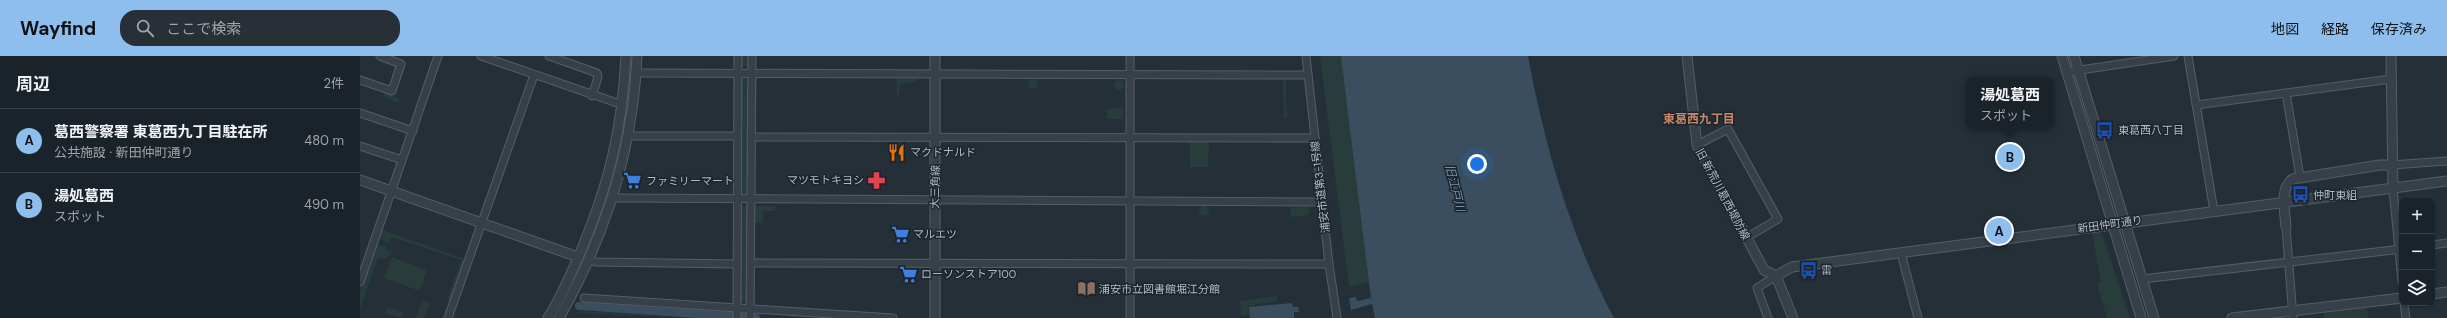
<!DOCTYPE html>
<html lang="ja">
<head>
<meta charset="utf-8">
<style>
	body { margin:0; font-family:"DM Sans","Noto Sans JP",sans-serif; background:#282f36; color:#f1f3f6 }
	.controls { position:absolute; right:12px; bottom:12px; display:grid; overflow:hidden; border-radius:8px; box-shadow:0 1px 3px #0004 }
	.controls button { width:36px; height:36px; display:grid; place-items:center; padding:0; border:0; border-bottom:1px solid #394047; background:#1b232a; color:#f1f3f6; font:20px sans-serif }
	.you { position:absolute; left:1117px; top:108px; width:14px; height:14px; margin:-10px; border:3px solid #fff; border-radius:50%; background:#1a73e8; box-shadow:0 0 0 6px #1a73e833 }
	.badge { display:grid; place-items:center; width:26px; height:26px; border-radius:50%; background:#8dbeee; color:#111; font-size:13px; font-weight:700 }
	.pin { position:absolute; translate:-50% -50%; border:2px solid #fff; box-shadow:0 1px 4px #0006 }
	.popup { position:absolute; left:1606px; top:21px; width:88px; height:52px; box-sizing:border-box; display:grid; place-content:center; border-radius:8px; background:#1b232a; filter:drop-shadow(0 1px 3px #0005); font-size:13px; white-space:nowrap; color:#a0a4a8 }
	.popup b { font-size:15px; color:#f1f3f6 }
	.popup::after { content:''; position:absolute; left:50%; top:100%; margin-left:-8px; border:8px solid transparent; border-top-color:#1b232a }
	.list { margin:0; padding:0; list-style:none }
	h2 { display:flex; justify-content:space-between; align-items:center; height:52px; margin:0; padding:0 16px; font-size:17px }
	h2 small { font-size:13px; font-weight:400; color:#a0a4a8 }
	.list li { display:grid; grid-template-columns:26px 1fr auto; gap:12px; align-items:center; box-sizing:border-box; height:64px; padding:0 16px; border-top:1px solid #394047 }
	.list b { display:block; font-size:15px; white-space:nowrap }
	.list p { margin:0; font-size:13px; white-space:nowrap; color:#a0a4a8 }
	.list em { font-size:13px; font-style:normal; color:#a0a4a8 }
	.icon { flex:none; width:22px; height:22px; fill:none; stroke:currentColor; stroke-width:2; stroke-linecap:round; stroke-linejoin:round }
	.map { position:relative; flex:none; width:2087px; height:262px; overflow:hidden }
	header { display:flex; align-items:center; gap:24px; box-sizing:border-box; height:56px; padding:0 20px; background:#8dbeee; color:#111 }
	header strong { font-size:19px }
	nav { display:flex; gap:22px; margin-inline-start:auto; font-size:14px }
	.search { width:280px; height:36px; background:#282f36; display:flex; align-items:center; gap:10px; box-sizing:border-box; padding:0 14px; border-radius:16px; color:#a0a4a8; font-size:15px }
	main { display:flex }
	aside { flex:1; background:#1b232a }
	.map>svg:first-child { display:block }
	.green { fill:#283d3b }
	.water { fill:#3a4e60 }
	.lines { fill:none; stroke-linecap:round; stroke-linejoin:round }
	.canal { stroke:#3a4e60; stroke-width:8 }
	.minor-casing { stroke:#555e66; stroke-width:9 }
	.tertiary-casing { stroke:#555e66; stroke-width:11 }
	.minor { stroke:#374048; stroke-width:7 }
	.tertiary { stroke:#374048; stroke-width:9 }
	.labels { text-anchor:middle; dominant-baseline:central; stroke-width:3; stroke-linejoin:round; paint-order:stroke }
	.poi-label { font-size:11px; fill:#b2bbc4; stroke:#1c252d; text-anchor:start }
	.street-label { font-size:11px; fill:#b2bbc4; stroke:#1c252d }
	.neighbourhood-label { font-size:12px; font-weight:bold; fill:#ca8768; stroke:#1c252d }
	.water-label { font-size:12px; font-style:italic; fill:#758fa6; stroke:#1c252d }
</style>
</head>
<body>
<header>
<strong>Wayfind</strong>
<div class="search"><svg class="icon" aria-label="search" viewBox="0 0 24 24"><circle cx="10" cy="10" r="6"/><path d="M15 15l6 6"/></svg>ここで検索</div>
<nav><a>地図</a><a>経路</a><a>保存済み</a></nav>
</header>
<main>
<aside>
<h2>周辺<small>2件</small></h2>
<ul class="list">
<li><span class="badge">A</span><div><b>葛西警察署 東葛西九丁目駐在所</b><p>公共施設 · 新田仲町通り</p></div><em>480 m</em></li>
<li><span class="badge">B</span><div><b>湯処葛西</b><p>スポット</p></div><em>490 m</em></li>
</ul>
</aside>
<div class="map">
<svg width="2087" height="262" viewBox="0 0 2087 262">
	<rect width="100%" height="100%" fill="#242f38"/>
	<g class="green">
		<rect x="380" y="0" width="9" height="10"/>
		<path d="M 960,0 L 984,0 L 1009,226 L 989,231 Z"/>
		<circle cx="673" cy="28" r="5"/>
		<path d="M 380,23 L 389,23 L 388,139 L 380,140 Z"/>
		<path d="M 537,23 L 556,23 L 557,26 L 540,28 L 539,39 L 537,39 Z"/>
		<path d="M 923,24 L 926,24 L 927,62 L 924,62 Z"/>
		<circle cx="759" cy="29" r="5"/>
		<path d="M 25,36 L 40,43 L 38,47 L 23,40 Z"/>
		<path d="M 763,52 L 763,63 L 747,63 L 747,53 Z"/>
		<path d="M 830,85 L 849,85 L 848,111 L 830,111 Z"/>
		<path d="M 379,150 L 388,150 L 387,246 L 379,246 Z"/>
		<path d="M 394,150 L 415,150 L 415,155 L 403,155 L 403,167 L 394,167 Z"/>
		<circle cx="844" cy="155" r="5"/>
		<path d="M 934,151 L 949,151 L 949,159 L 930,161 L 930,154 Z"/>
		<path d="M 22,174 L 105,203 L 91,244 L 87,244 L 101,204 L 32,181 L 29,187 L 20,183 Z"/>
		<path d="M 1741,175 L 1770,262 L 1747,262 L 1737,228 L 1741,226 L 1732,177 Z"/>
		<path d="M 18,188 L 27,191 L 26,194 L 31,196 L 30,200 L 24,203 L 18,202 L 0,253 L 0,236 Z"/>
		<path d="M 32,201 L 67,214 L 60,235 L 24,222 Z"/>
		<path d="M 917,240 L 917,245 L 888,250 L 889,259 L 881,260 L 880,245 Z"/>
		<path d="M 62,244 L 70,247 L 64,262 L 56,262 Z"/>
		<path d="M 225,245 L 369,254 L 372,257 Z"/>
		<path d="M 27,251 L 43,256 L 41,262 L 25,257 Z"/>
		<path d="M 2007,252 L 2008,262 L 1964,262 L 1964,257 Z"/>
		<path d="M 218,255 L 336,262 L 217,257 Z"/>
		<path d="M 396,256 L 487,262 L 393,257 Z"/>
	</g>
	<g class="water">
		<path d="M 981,0 L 1168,0 C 1185,91 1210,180 1254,262 L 1015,262 L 1012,248 L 991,254 L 989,242 L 996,241 L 997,245 L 1011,242 Z"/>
		<path d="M 932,247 L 933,251 L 938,251 L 939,256 L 934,256 L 934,262 L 890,262 L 889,251 Z"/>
	</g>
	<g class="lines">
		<path class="canal" d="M 219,250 L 396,262"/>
		<defs>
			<g id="minor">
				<path d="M 121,0 L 263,49"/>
				<path d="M 189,0 L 237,17 L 238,21 L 232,40"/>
				<path d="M 770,0 L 770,262"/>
				<path d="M 946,0 L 969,208 L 977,262"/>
				<path d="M 1828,0 L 1854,155"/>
				<path d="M 1707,16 L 1814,0"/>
				<path d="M 276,17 L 948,19"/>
				<path d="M 0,24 L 32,35 L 41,8 L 20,0"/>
				<path d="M 1926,37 L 1940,121"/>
				<path d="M 1836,49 L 2031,23"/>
				<path d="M 0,57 L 53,75"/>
				<path d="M 268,80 L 377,80"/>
				<path d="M 391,81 L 955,82"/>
				<path d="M 1337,89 L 1368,73 L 1418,163 L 1386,182"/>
				<path d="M 0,90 L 42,104"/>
				<path d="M 2032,109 L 2087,105"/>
				<path d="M 2033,133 L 2042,225"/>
				<path d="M 252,142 L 962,146"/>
				<path d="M 1926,171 L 1933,262"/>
				<path d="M 2072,189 L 2087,187"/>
				<path d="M 1541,197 L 1558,262"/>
				<path d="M 229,205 L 236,206 L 377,208"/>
				<path d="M 391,207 L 969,208"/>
				<path d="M 1782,223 L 2042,193"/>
				<path d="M 0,226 L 78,0"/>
				<path d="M 224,242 L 533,262"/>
				<path d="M 2044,247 L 2046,262"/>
				<path d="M 88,262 L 174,19"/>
				<path d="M 377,262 L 378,0"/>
				<path d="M 390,262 L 392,0"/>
				<path d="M 1408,262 L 1397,232 L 1416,220"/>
			</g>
			<g id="tertiary">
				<path d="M 575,0 L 575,262"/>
				<path d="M 1327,0 L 1337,89 L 1404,214 L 1416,220 L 1433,262"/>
				<path d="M 1702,0 L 1781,262"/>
				<path d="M 1714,0 L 1794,262"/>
				<path d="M 2031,0 L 2033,133"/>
				<path d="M 0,124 L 218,201"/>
				<path d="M 1926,171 C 1925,156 1919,132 1933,123 L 2020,109 L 2032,109"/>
				<path d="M 1416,220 L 1432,211 L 2087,125"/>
				<path d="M 2072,238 L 2087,236"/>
				<path d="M 188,262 C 200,244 209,222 218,202 C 248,132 262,77 266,0"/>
				<path d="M 199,262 C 245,181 273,93 277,0"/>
				<path d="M 1872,262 L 2042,242"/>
			</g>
		</defs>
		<use href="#minor" class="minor-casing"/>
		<use href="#tertiary" class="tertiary-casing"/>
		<use href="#minor" class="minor"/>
		<use href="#tertiary" class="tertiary"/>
	</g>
	<defs>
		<symbol id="bus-bare" viewBox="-9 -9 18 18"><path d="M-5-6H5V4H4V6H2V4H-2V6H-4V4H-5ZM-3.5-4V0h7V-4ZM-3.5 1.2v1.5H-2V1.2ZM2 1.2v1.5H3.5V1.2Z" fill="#1a4fb4" stroke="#1c252d" stroke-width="2.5" paint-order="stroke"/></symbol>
		<symbol id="restaurant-bare" viewBox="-9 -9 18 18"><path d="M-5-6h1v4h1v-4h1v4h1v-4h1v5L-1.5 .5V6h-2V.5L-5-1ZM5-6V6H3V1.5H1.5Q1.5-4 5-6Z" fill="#e8710a" stroke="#1c252d" stroke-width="2.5" paint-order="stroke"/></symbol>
		<symbol id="pharmacy-bare" viewBox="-9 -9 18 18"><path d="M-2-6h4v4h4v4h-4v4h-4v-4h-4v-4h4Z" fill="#e0444e" stroke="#1c252d" stroke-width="2.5" paint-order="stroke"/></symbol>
		<symbol id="supermarket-bare" viewBox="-9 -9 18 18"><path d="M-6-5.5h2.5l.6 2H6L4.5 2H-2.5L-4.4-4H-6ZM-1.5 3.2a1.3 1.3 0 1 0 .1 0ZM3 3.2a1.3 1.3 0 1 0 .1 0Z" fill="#3f7fe0" stroke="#1c252d" stroke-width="2.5" paint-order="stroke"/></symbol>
		<symbol id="library-bare" viewBox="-9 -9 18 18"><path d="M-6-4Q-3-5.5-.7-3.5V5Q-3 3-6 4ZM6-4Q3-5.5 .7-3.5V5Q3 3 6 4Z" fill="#8d6e63" stroke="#1c252d" stroke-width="2.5" paint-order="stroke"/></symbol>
	</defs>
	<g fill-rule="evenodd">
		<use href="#bus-bare" x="1732" y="62" width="25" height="25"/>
		<use href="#restaurant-bare" x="524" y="84" width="25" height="25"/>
		<use href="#pharmacy-bare" x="504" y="112" width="25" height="25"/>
		<use href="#supermarket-bare" x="260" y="112" width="25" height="25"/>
		<use href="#bus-bare" x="1928" y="126" width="25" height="25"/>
		<use href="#supermarket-bare" x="528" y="166" width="25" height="25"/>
		<use href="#bus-bare" x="1436" y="202" width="25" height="25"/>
		<use href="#supermarket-bare" x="536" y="206" width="25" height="25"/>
		<use href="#library-bare" x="714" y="220" width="25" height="25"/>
	</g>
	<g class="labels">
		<g class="poi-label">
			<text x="1758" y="74">東葛西八丁目</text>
			<text x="550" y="96">マクドナルド</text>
			<text x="504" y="124" text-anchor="end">マツモトキヨシ</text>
			<text x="286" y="125">ファミリーマート</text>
			<text x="1953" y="139">仲町東組</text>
			<text x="553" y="178">マルエツ</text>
			<text x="1461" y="214">雷</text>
			<text x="561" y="218">ローソンストア100</text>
			<text x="739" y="233">浦安市立図書館堀江分館</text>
		</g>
		<g class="street-label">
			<text transform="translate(575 131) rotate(-89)">大三角線</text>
			<text transform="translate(960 131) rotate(-97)">浦安市道第3-1号線</text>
			<text transform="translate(1363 138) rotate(62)">旧 新荒川葛西堤防線</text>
			<text transform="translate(1750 168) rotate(-8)">新田仲町通り</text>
		</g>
		<g class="neighbourhood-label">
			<text x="1339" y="63">東葛西九丁目</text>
		</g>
		<g class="water-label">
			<text transform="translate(1095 132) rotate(76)">旧江戸川</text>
		</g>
	</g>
</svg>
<div class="controls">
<button>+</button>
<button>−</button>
<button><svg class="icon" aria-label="layers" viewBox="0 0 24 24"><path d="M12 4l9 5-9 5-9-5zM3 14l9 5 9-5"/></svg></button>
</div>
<div class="you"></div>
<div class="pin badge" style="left:1639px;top:175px">A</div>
<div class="pin badge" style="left:1650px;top:101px">B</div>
<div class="popup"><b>湯処葛西</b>スポット</div>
</div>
</main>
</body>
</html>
